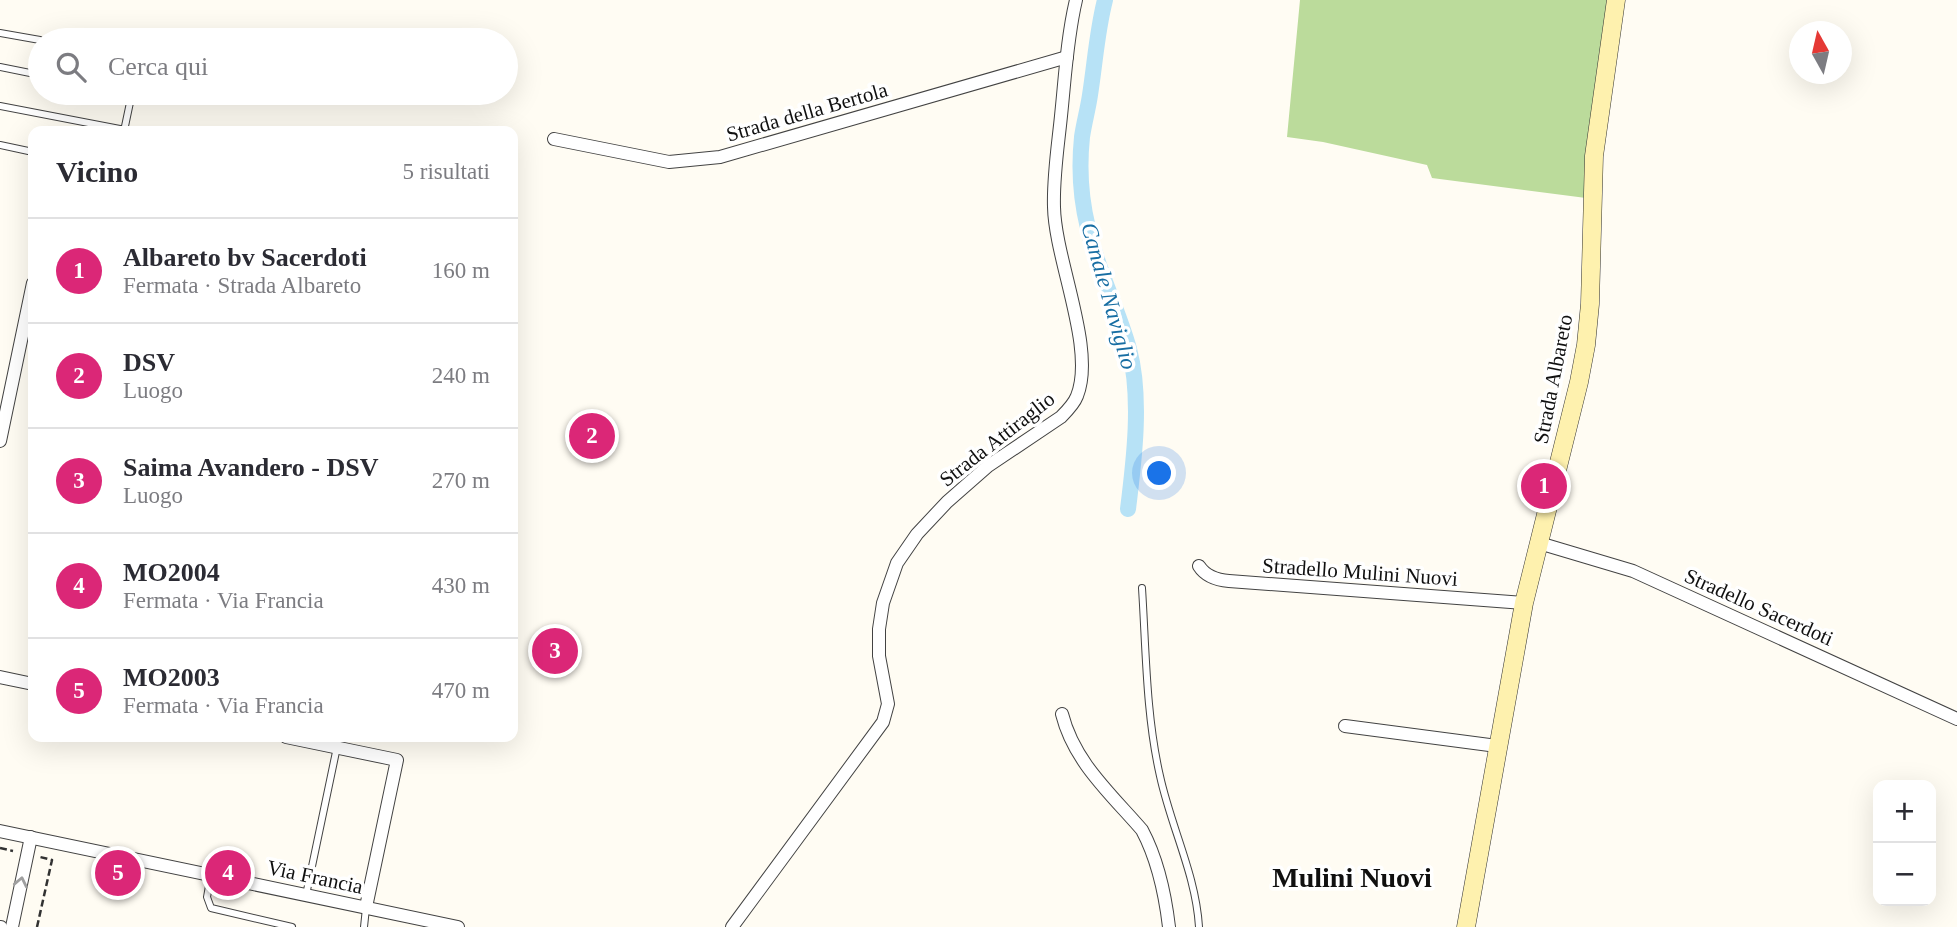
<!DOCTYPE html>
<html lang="it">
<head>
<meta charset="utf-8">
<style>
	body { margin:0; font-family:"Times New Roman",serif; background:#f7f7f7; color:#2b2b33 }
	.controls { position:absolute; right:21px; bottom:21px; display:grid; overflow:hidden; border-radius:14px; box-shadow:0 7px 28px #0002 }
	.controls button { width:63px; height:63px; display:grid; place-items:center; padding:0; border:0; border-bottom:2px solid #e1e1e2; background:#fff; color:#2b2b33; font:35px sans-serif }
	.compass { position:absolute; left:1789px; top:21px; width:63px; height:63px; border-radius:50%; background:#fff; box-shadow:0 7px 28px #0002; rotate:352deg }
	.you { position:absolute; left:1160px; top:474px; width:24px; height:24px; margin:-18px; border:5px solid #fff; border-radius:50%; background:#1a73e8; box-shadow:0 0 0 10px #1a73e833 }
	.badge { display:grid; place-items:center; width:46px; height:46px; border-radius:50%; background:#db2777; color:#fff; font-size:23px; font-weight:700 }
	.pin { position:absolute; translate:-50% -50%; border:4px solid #fff; box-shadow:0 2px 7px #0006 }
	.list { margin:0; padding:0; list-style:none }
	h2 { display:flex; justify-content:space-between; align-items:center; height:91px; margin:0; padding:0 28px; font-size:30px }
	h2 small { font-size:23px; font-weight:400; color:#7c7c81 }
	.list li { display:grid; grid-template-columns:46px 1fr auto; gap:21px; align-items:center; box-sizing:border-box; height:105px; padding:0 28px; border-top:2px solid #e1e1e2 }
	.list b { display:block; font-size:26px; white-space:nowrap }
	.list p { margin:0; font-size:23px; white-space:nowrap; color:#7c7c81 }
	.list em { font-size:23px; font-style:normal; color:#7c7c81 }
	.icon { flex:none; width:38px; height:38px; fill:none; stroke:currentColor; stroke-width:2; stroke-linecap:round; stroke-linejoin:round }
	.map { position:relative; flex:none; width:1957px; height:927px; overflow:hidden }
	.search { position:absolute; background:#fff; box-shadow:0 7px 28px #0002; left:28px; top:28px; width:490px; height:77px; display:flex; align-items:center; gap:18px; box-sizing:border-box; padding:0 24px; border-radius:38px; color:#7c7c81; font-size:26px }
	.panel { position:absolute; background:#fff; box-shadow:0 7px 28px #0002; left:28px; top:126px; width:490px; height:616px; border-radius:14px }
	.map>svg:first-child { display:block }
	.forest { fill:#bbdb9b }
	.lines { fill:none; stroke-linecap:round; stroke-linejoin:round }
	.canal { stroke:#b7e2f6; stroke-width:16 }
	.lane-casing { stroke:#434343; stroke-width:8 }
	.street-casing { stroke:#434343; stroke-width:14 }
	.secondary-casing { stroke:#323232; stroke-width:19 }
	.path { stroke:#323232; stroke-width:2.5; stroke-dasharray:7 3.5; stroke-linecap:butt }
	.lane { stroke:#fff; stroke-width:6 }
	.street { stroke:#fff; stroke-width:12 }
	.secondary { stroke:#fef1ae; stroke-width:18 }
	.oneway { stroke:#9f9f9f }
	.labels { text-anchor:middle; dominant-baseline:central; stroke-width:7; stroke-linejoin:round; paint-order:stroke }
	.street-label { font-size:21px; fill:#101010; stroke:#fff }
	.water-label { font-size:23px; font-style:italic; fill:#186ea3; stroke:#fff }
	.district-label { font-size:28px; font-weight:bold; fill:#101010; stroke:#fff }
</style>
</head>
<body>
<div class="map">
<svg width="1957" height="927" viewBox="0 0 1957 927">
	<rect width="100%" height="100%" fill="#fffcf3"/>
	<path class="forest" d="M 1300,0 L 1609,0 L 1586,198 L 1432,178 L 1427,165 L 1323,142 L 1287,137 Z"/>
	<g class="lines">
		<path class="canal" d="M 1105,0 C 1097,31 1095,63 1090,95 C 1088,109 1084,123 1082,137 C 1079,166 1081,200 1088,228 C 1097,270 1118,308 1129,349 C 1142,397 1134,461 1128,509"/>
		<defs>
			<g id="lane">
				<path d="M 0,33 L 40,40"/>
				<path d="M 0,67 L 40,75"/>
				<path d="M 0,106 L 125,130"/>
				<path d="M 124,131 L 132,93"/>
				<path d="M 0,145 L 33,152"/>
				<path d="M 1142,588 C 1146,650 1146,715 1160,776 C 1171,827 1196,875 1199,927"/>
				<path d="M 211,875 L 207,897 L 211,908 L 292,927"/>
				<path d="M 306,895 L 337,747"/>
				<path d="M 364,927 L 366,908"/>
			</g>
			<g id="street">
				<path d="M 554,139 L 669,162 L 720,157 L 1067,57"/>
				<path d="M 0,441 L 33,283"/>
				<path d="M 1539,543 L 1633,571 L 1957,719"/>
				<path d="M 1199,566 C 1206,577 1217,580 1229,581 L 1524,603"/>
				<path d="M 0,677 L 33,684"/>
				<path d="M 1062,714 C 1074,762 1111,794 1142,830 C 1158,860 1165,893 1169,927"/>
				<path d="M 1345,726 L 1497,746"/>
				<path d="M 286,737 L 397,760 L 366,907"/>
				<path d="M 0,831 L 458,927"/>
				<path d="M 0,927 L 1,927"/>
				<path d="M 12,927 L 31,837"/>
				<path d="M 732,927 L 883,722 L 888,704 L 879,656 L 879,629 L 883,603 L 897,563 L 917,534 L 947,502 L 988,466 L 1061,417 C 1067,411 1074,404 1077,396 C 1096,349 1055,260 1054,207 C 1053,177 1058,146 1061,116 C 1065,78 1067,38 1076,0"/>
			</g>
			<path id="secondary" d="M 1466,927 L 1524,603 L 1579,382 L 1586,345 L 1590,304 L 1594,156 L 1616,0"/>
		</defs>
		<use href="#lane" class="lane-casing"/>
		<use href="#street" class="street-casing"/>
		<use href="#secondary" class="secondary-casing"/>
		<g class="path">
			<path d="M 0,848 L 13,851"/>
			<path d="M 37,927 L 52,860 L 40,857"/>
		</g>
		<use href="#lane" class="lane"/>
		<use href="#street" class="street"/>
		<use href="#secondary" class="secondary"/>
	</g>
	<defs><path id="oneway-chevron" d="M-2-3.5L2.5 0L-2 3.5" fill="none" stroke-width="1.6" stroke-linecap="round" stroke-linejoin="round" transform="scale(1.75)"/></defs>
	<use class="oneway" href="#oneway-chevron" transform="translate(21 882) rotate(-78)"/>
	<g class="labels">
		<g class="street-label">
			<text transform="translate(807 112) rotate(-16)">Strada della Bertola</text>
			<text transform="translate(1553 379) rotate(-79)">Strada Albareto</text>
			<text transform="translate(997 439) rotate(-38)">Strada Attiraglio</text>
			<text transform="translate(1360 572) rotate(4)">Stradello Mulini Nuovi</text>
			<text transform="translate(1759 607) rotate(24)">Stradello Sacerdoti</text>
			<text transform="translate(315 877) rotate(12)">Via Francia</text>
		</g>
		<g class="water-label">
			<text transform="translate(1109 296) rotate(74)">Canale Naviglio</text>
		</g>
		<g class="district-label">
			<text x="1352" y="877">Mulini Nuovi</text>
		</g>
	</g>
</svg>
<div class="controls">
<button>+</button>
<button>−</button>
</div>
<svg class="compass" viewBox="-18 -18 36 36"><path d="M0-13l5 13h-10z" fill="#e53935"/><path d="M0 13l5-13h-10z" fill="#7c7c81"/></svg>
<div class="you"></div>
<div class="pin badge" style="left:1544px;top:486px">1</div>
<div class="pin badge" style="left:592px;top:436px">2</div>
<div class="pin badge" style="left:555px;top:651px">3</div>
<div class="pin badge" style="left:228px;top:873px">4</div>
<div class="pin badge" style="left:118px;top:873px">5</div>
<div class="search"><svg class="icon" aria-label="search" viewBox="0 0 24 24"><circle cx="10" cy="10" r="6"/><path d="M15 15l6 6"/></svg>Cerca qui</div>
<section class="panel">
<h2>Vicino<small>5 risultati</small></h2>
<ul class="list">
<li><span class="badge">1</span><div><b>Albareto bv Sacerdoti</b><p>Fermata · Strada Albareto</p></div><em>160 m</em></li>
<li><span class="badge">2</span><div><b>DSV</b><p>Luogo</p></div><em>240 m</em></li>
<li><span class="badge">3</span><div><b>Saima Avandero - DSV</b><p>Luogo</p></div><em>270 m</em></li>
<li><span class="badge">4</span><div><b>MO2004</b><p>Fermata · Via Francia</p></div><em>430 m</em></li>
<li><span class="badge">5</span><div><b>MO2003</b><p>Fermata · Via Francia</p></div><em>470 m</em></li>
</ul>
</section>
</div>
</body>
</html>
